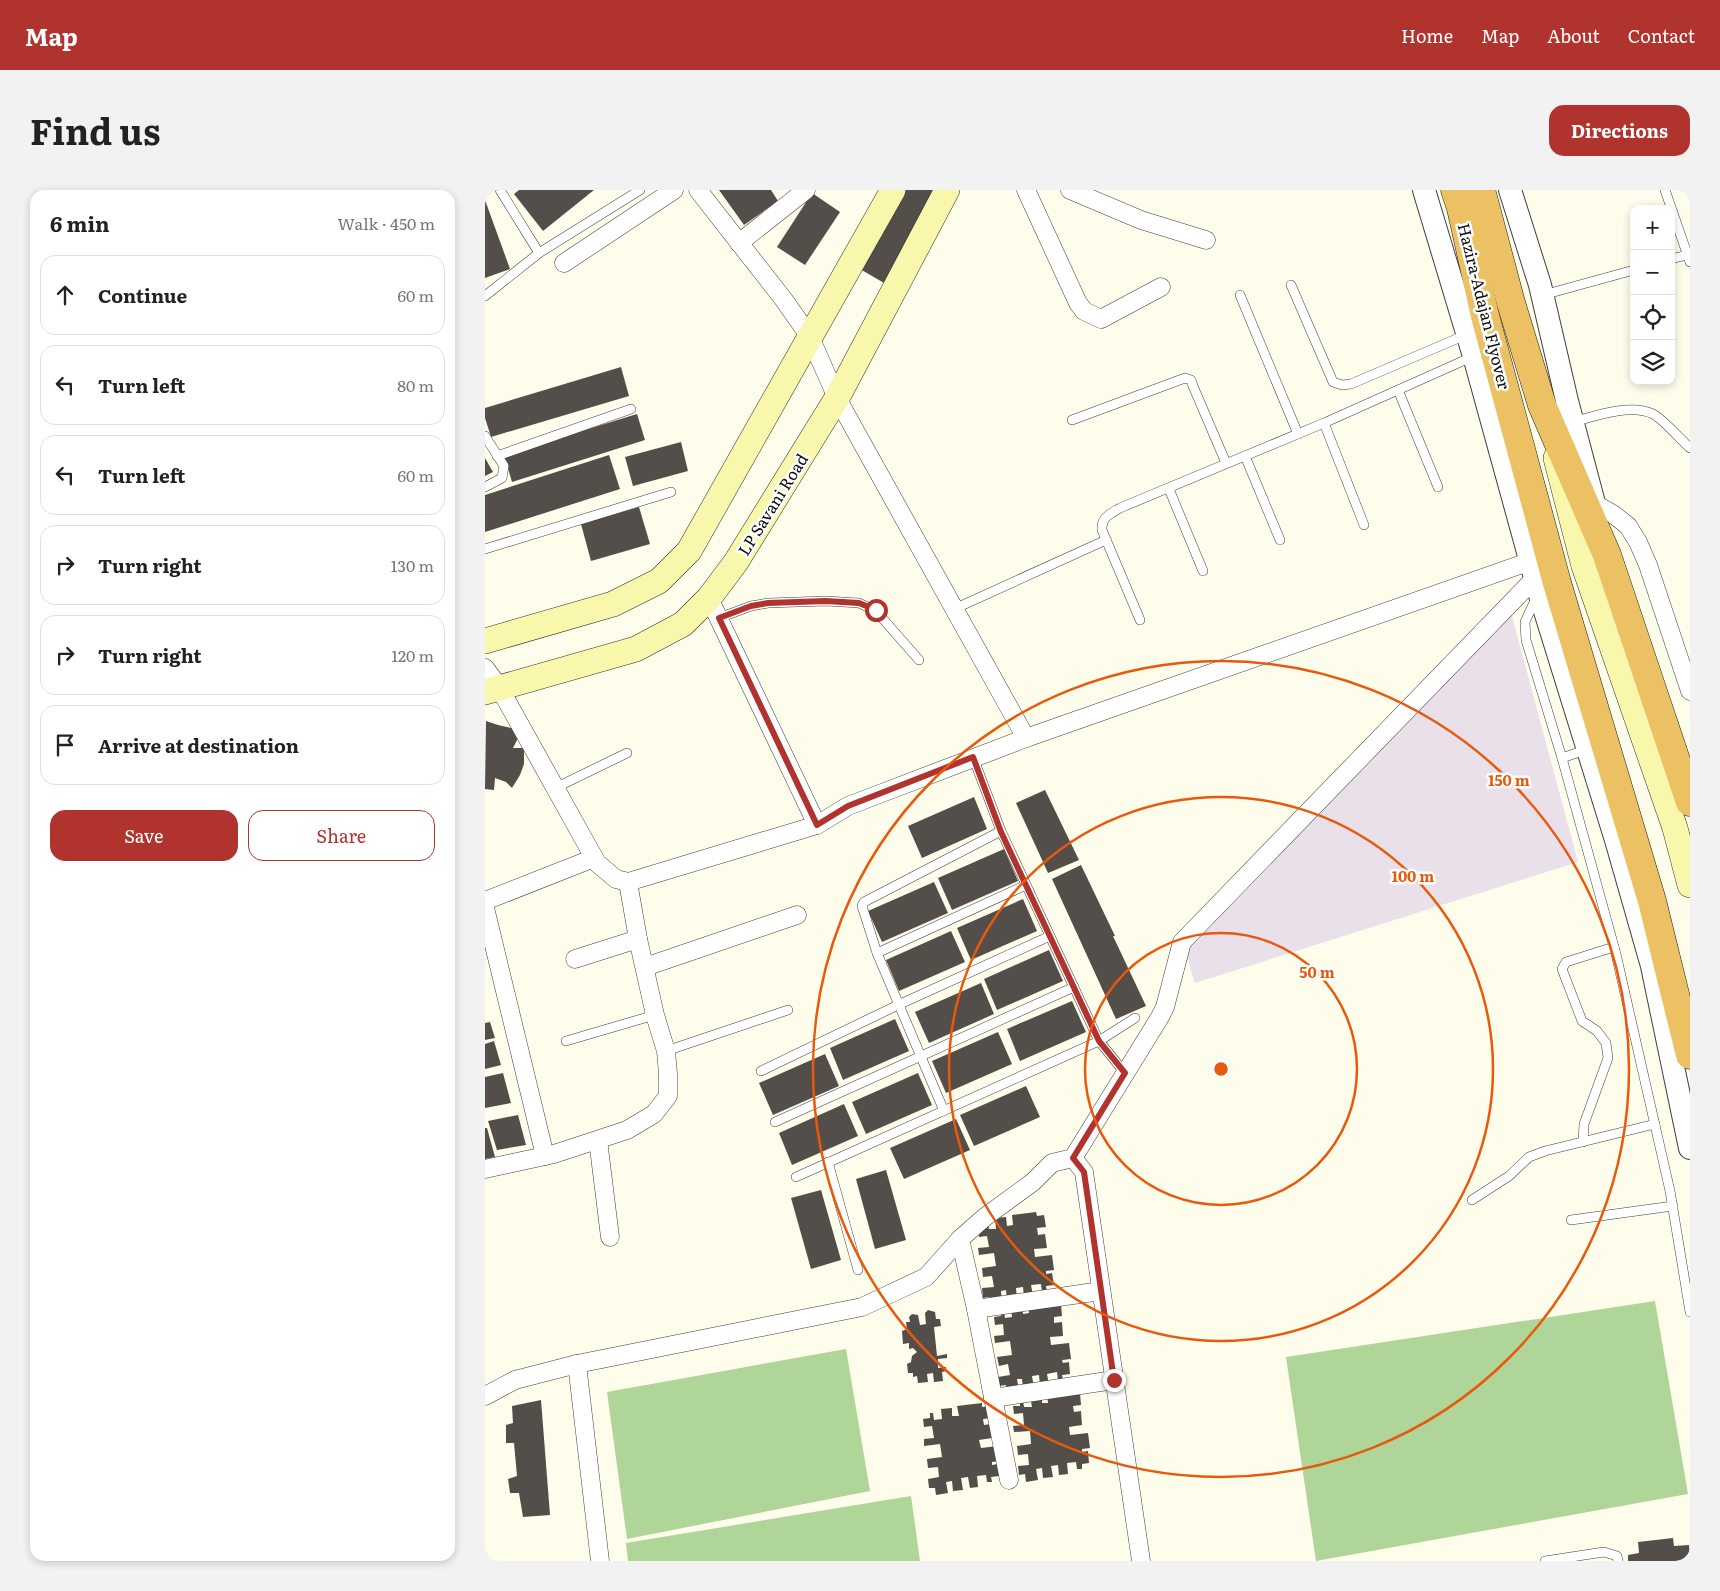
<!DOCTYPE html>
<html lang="en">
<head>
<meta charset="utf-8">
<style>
	body { margin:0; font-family:Literata,serif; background:#f2f2f2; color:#222 }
	.controls { position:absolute; right:15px; top:15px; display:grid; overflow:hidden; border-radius:10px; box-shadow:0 2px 8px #0003 }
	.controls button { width:45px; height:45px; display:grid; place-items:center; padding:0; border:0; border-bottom:1px solid #e0e0e0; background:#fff; color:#222; font:25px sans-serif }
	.stop { position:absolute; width:15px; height:15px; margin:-11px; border:4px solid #b1332e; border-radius:50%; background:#fff }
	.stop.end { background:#b1332e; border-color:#fff; box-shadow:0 1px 5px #0008 }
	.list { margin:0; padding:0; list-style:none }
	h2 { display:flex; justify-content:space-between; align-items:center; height:65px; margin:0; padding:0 20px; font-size:21px }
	h2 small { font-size:16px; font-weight:400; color:#767676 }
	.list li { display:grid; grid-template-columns:32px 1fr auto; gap:15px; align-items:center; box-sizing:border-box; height:80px; margin:0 10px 10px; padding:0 10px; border:1px solid #e0e0e0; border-radius:15px }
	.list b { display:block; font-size:19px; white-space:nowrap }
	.list em { font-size:16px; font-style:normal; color:#767676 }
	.actions { display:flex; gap:10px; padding:15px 20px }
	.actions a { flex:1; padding:11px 0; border:1px solid #b1332e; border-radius:15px; text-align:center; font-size:18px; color:#b1332e }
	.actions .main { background:#b1332e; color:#fff }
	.icon { flex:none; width:28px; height:28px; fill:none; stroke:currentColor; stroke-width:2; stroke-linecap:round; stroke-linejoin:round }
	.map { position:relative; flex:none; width:1205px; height:1371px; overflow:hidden; border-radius:15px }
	header { display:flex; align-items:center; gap:30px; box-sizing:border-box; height:70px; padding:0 25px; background:#b1332e; color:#fff }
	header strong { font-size:24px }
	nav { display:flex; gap:28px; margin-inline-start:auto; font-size:18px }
	.intro { display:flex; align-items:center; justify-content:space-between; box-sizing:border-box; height:120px; padding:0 30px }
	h1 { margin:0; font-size:35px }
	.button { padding:12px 22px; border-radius:15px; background:#b1332e; color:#fff; font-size:18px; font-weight:700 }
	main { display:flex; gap:30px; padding:0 30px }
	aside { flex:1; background:#fff; border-radius:15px; box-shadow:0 2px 8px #0003 }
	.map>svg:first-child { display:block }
	.industrial { fill:#eae0ea }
	.forest { fill:#afd599 }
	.building { fill:#534e49 }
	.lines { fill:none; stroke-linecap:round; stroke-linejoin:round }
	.service-casing { stroke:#3f3f3f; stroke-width:10 }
	.minor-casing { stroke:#3f3f3f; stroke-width:19 }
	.tertiary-casing { stroke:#3f3f3f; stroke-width:24 }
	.secondary-casing { stroke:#2e2e2e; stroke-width:26 }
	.trunk-casing { stroke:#1d1d1d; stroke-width:29 }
	.service { stroke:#fff; stroke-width:9 }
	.minor { stroke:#fff; stroke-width:18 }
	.tertiary { stroke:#fff; stroke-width:22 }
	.secondary { stroke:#f9f7ab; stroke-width:25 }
	.trunk { stroke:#ecc164; stroke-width:28 }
	.route { stroke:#b1332e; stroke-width:6 }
	.ring { fill:none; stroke:#e8590c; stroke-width:2.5 }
	.labels { text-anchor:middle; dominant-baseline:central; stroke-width:5; stroke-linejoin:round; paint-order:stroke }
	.street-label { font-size:16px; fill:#0c0c0c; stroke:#fff }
	.centre { fill:#e8590c; stroke:#fff; stroke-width:2.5 }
	.ring-label { font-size:15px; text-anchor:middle; font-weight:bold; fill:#e8590c; stroke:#fff; stroke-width:5; stroke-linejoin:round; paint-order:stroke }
</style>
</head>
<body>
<header>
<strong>Map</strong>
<nav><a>Home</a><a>Map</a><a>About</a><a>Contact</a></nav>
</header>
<div class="intro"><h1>Find us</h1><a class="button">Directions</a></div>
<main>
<aside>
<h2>6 min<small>Walk · 450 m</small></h2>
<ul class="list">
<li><svg class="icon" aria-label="ahead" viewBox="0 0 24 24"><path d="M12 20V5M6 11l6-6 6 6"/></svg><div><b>Continue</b></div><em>60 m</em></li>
<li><svg class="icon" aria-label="left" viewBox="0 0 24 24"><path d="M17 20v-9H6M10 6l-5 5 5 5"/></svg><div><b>Turn left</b></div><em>80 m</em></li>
<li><svg class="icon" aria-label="left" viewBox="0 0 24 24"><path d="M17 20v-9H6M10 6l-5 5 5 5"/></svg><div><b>Turn left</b></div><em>60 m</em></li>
<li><svg class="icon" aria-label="right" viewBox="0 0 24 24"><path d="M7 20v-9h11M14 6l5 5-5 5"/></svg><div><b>Turn right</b></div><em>130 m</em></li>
<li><svg class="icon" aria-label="right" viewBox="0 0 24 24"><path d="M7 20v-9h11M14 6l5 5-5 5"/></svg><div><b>Turn right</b></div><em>120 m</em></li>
<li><svg class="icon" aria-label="arrive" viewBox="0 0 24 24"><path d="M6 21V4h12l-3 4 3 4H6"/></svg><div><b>Arrive at destination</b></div></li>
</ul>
<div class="actions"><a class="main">Save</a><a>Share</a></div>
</aside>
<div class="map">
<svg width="1205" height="1371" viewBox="0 0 1205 1371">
	<rect width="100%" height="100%" fill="#fefceb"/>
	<path class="industrial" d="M 1024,415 L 1093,672 L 710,793 L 697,752 Z"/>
	<g class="forest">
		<path d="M 1170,1111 L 1203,1304 L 831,1371 L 801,1167 Z"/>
		<path d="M 361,1159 L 385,1301 L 142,1349 L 122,1202 Z"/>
		<path d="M 426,1306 L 435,1371 L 143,1371 L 141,1353 Z"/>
	</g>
	<g class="building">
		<path d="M 34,0 L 109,0 L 58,41 L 29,4 Z"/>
		<path d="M 234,0 L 286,0 L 293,11 L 259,35 Z"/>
		<path d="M 411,0 L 462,0 L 406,97 L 368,75 Z"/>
		<path d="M 327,3 L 355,22 L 320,75 L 292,57 Z"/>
		<path d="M 0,10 L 25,79 L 0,88 Z"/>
		<path d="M 136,177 L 144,206 L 6,247 L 0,228 L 0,218 Z"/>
		<path d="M 152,224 L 160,250 L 27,292 L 19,265 Z"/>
		<path d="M 196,252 L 203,281 L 148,296 L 140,267 Z"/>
		<path d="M 124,265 L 135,299 L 0,342 L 0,305 Z"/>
		<path d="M 0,268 L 8,282 L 0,286 Z"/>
		<path d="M 154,317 L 165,354 L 106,371 L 96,334 Z"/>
		<path d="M 1,531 L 13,535 L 30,539 L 34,546 L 28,558 L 39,558 L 39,574 L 35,585 L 27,598 L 21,592 L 10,588 L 9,600 L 0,599 Z"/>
		<path d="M 560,600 L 594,670 L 563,683 L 531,613 Z"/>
		<path d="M 489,607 L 502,639 L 437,668 L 423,636 Z"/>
		<path d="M 519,659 L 533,691 L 467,720 L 453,688 Z"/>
		<path d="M 596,675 L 630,746 L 628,746 L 661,816 L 631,829 L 567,689 Z"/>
		<path d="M 449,692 L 463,723 L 397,752 L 383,721 Z"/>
		<path d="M 538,709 L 552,741 L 486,770 L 472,738 Z"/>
		<path d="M 466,741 L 480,772 L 414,801 L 401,770 Z"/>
		<path d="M 564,760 L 578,791 L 512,820 L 499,789 Z"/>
		<path d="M 496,793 L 509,824 L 444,853 L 430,822 Z"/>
		<path d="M 587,811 L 601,842 L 535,871 L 522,839 Z"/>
		<path d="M 410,829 L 424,861 L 358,890 L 345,858 Z"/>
		<path d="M 5,832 L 10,848 L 0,850 L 0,833 Z"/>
		<path d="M 513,842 L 527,874 L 461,903 L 447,871 Z"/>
		<path d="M 9,851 L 16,875 L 0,879 L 0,854 Z"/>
		<path d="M 340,864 L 354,896 L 288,925 L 274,893 Z"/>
		<path d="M 18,883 L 26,913 L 0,918 L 0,887 Z"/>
		<path d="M 433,883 L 447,915 L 381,944 L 367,912 Z"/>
		<path d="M 541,896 L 555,927 L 489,956 L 475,925 Z"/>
		<path d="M 359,914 L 373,946 L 307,975 L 294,943 Z"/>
		<path d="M 33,925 L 41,955 L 12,960 L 3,931 Z"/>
		<path d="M 471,929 L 485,960 L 419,989 L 405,958 Z"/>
		<path d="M 0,938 L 2,938 L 10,967 L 0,969 Z"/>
		<path d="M 401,980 L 421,1050 L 390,1059 L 371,989 Z"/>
		<path d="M 336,1000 L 356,1070 L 326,1079 L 306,1008 Z"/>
		<path d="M 551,1022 L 552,1026 L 559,1025 L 561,1037 L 552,1038 L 553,1045 L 560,1044 L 562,1058 L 549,1059 L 550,1067 L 567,1065 L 569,1080 L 561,1081 L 561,1084 L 567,1083 L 569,1095 L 561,1096 L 562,1101 L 557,1102 L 556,1094 L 546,1095 L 548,1106 L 539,1107 L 538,1097 L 531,1098 L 532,1109 L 522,1111 L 521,1100 L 516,1101 L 517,1112 L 505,1114 L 504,1107 L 498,1108 L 497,1098 L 509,1097 L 507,1086 L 498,1087 L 497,1078 L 511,1076 L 509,1063 L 494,1065 L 493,1058 L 504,1057 L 502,1046 L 494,1047 L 493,1039 L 503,1032 L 504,1039 L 511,1039 L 510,1028 L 521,1027 L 522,1036 L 528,1035 L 527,1025 Z"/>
		<path d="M 543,1113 L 576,1114 L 577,1126 L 569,1127 L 569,1133 L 577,1132 L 578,1146 L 565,1147 L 566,1155 L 584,1153 L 586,1169 L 577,1170 L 578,1173 L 584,1172 L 585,1184 L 577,1185 L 578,1189 L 573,1190 L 572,1182 L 562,1184 L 564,1195 L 555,1196 L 554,1185 L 547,1186 L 549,1198 L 538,1199 L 537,1189 L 532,1189 L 534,1201 L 521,1202 L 521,1195 L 514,1196 L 513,1187 L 525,1185 L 523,1174 L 514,1176 L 512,1167 L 527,1165 L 525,1151 L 510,1153 L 509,1146 L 519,1145 L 518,1134 L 510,1135 L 509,1127 L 516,1126 L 515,1121 L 519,1121 L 520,1128 L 527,1127 L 526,1117 L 537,1115 L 538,1124 L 544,1123 Z"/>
		<path d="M 443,1120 L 450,1122 L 451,1129 L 455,1129 L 456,1136 L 449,1137 L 452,1166 L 462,1164 L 462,1168 L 453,1169 L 453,1178 L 461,1177 L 461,1181 L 457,1182 L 458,1191 L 449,1192 L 448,1183 L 442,1184 L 443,1192 L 433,1193 L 432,1186 L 428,1187 L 428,1183 L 423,1183 L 422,1174 L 426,1172 L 427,1166 L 432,1162 L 428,1158 L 424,1159 L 424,1153 L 418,1154 L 417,1141 L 422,1139 L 421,1132 L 425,1132 L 424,1127 L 427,1124 L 433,1125 L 435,1135 L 441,1134 L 440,1123 Z"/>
		<path d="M 562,1203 L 595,1203 L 596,1215 L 588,1216 L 589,1222 L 596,1221 L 597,1235 L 584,1237 L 585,1245 L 603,1243 L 605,1258 L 597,1259 L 597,1262 L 603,1261 L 604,1273 L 597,1274 L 597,1279 L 592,1279 L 591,1272 L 582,1273 L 583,1284 L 574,1285 L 573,1275 L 566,1276 L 568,1287 L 558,1288 L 557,1278 L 551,1279 L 553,1290 L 541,1292 L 540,1284 L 534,1285 L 533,1276 L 544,1275 L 543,1264 L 533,1265 L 532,1256 L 546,1254 L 545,1241 L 529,1242 L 528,1236 L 539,1235 L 538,1223 L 529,1224 L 528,1216 L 535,1216 L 535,1210 L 538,1210 L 539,1217 L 547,1217 L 545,1206 L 557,1205 L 557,1213 L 563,1213 Z"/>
		<path d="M 56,1210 L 65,1325 L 38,1327 L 34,1303 L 25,1303 L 23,1289 L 32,1286 L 29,1253 L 21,1253 L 21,1235 L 28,1233 L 27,1216 Z"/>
		<path d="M 497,1213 L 497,1217 L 505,1216 L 506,1228 L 498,1229 L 499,1235 L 506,1234 L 507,1248 L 494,1250 L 496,1258 L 513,1256 L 515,1271 L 507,1272 L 507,1275 L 513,1274 L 514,1286 L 506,1287 L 507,1292 L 502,1292 L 501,1285 L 492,1286 L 493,1297 L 485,1298 L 483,1287 L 476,1288 L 478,1300 L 468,1301 L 467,1291 L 461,1292 L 463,1303 L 451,1305 L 450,1298 L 444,1298 L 443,1289 L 454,1287 L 453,1277 L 443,1278 L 442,1269 L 457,1267 L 455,1254 L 439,1256 L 439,1249 L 449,1248 L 447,1236 L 439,1237 L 438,1229 L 445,1228 L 445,1223 L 448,1223 L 449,1230 L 457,1229 L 456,1219 L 467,1218 L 467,1226 L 474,1226 L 472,1216 Z"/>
		<path d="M 1188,1348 L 1189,1356 L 1204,1355 L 1205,1371 L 1143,1371 L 1143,1365 L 1154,1363 L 1153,1352 Z"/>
	</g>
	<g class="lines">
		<defs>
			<g id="service">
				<path d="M 15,0 L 54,63 L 155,0"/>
				<path d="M 1180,0 L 1205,72"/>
				<path d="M 1186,69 L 1202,65"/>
				<path d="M 806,95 L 848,192 L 857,195 L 866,194 L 983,144"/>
				<path d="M 755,105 L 813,244"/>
				<path d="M 1058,105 L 1149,80"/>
				<path d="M 0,106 L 54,63"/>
				<path d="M 913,200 L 953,297"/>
				<path d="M 587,230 L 700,188 L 706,190 L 708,196 L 741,273"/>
				<path d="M 1088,232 C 1110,226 1146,213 1168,224 C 1178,229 1195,249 1205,258"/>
				<path d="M 839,233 L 879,335"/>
				<path d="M 0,246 L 19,276 L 17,288 L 0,297"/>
				<path d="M 12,266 L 146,219"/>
				<path d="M 760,266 L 795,350"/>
				<path d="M 684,299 L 718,381"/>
				<path d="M 0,359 L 186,302"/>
				<path d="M 1051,408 L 1040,432 L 1041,450 L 1077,568 L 1131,764 L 1185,1001 L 1205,1122"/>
				<path d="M 469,419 L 621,350"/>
				<path d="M 234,428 L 266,416 L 283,413 L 341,411 L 374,413 L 391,421 L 434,470"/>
				<path d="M 655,430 L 617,340 C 616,327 625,324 635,318 L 839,233 L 989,166"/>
				<path d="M 488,567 L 516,641 L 614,851 L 640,883"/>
				<path d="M 1077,568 L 1103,559"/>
				<path d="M 70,598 L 142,563"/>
				<path d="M 392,763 L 541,695"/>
				<path d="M 81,851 L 170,825"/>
				<path d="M 181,861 L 303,820"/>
				<path d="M 276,881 L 413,815 L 565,746"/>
				<path d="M 459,921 L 392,763 L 377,716 L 379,712 L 516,641"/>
				<path d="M 290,932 L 589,797"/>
				<path d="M 1098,952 L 1099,934 L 1123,868 L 1121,853 L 1112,841 L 1097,831 L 1077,779 L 1081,772 L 1129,757"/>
				<path d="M 343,972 L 373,1080"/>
				<path d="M 311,987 L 614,851 L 650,828"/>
				<path d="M 987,1010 L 1024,986 L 1044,967 L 1060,961 L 1170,934"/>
				<path d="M 1086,1030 L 1188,1016"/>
				<path d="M 1060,1371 L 1119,1362 L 1132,1366 L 1133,1371"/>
			</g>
			<g id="minor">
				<path d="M 541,0 L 593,113 L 599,121 L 616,129 L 676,97"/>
				<path d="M 585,0 L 656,30 L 721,50"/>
				<path d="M 254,53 L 321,0"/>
				<path d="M 79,73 L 189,0"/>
				<path d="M 1110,314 L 1128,324 L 1143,336 L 1153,352 L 1163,375 L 1205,501"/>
				<path d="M 224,408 L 332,635"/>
				<path d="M 0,478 L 14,497 L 112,673 L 131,689 L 143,692 L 332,635 L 363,616 L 541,548 L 352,208 L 325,147 L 299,110 L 213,0"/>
				<path d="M 541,548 L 1046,371"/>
				<path d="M 0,711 L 109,668"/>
				<path d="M 0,718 L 60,966"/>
				<path d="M 90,769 L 153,749"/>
				<path d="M 160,777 L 312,725"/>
				<path d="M 113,950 L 125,1047"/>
				<path d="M 588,968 L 599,982 L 656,1371"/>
				<path d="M 0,979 L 69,964 L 142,940 L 169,924 L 183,906 L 183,884 L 181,861 L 170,825 L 153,749 L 143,692"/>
				<path d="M 475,1049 L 491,1119 L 524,1290"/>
				<path d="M 491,1119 L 616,1101"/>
				<path d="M 92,1174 L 115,1371"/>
				<path d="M 0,1206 L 30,1190 L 92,1174 L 377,1117 L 441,1087 L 475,1049 L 500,1027 L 548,992 L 567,973 L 588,968 L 675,827 L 680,817 L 697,752 L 1051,387"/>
				<path d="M 508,1208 L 629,1190"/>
			</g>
			<g id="tertiary">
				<path d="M 939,0 L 989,166 L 1054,402 L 1131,650 L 1167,776 L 1205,958"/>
				<path d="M 1025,0 L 1055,95 L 1082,211 L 1109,313"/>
			</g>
			<g id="secondary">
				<path d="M 1071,268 L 1099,376 L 1190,638 L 1205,695"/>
				<path d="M 0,451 L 128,414 L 174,391 L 204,361 L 408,0"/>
				<path d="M 0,502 L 151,459 L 198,434 L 224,408 L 251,372 L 352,208 L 462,0"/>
			</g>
			<g id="trunk">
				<path d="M 970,0 L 976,18 L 1000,126 L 1072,393 L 1167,711 L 1205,865"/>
				<path d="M 996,0 L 1026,113 L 1057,215 L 1122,365 L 1205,612"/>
			</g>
		</defs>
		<use href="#service" class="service-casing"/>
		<use href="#minor" class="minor-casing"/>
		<use href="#tertiary" class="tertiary-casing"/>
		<use href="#secondary" class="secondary-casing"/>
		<use href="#trunk" class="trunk-casing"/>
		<use href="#service" class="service"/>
		<use href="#minor" class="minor"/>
		<use href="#tertiary" class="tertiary"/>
		<use href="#secondary" class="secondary"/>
		<use href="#trunk" class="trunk"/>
	</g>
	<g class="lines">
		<path class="route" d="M 391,420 L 374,413 L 341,411 L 283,413 L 266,416 L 234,428 L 332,635 L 363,616 L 488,567 L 516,642 L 614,851 L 640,883 L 588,968 L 599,982 L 629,1190"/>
	</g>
	<g class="ring">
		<circle cx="736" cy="879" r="136"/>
		<circle cx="736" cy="879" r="272"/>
		<circle cx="736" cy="879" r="408"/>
	</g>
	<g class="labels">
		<g class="street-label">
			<text transform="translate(1000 116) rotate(76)">Hazira-Adajan Flyover</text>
			<text transform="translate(287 314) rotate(-58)">LP Savani Road</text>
		</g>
	</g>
	<circle cx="736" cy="879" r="8" class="centre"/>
	<g class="ring-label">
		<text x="1024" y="596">150 m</text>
		<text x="928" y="692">100 m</text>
		<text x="832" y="788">50 m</text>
	</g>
</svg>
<div class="controls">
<button>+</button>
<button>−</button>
<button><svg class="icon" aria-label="locate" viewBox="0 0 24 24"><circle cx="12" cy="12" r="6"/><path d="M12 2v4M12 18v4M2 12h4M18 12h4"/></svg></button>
<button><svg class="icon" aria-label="layers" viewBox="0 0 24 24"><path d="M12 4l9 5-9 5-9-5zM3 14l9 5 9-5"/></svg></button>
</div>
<div class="stop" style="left:391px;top:420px"></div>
<div class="stop end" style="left:629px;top:1190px"></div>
</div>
</main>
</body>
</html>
